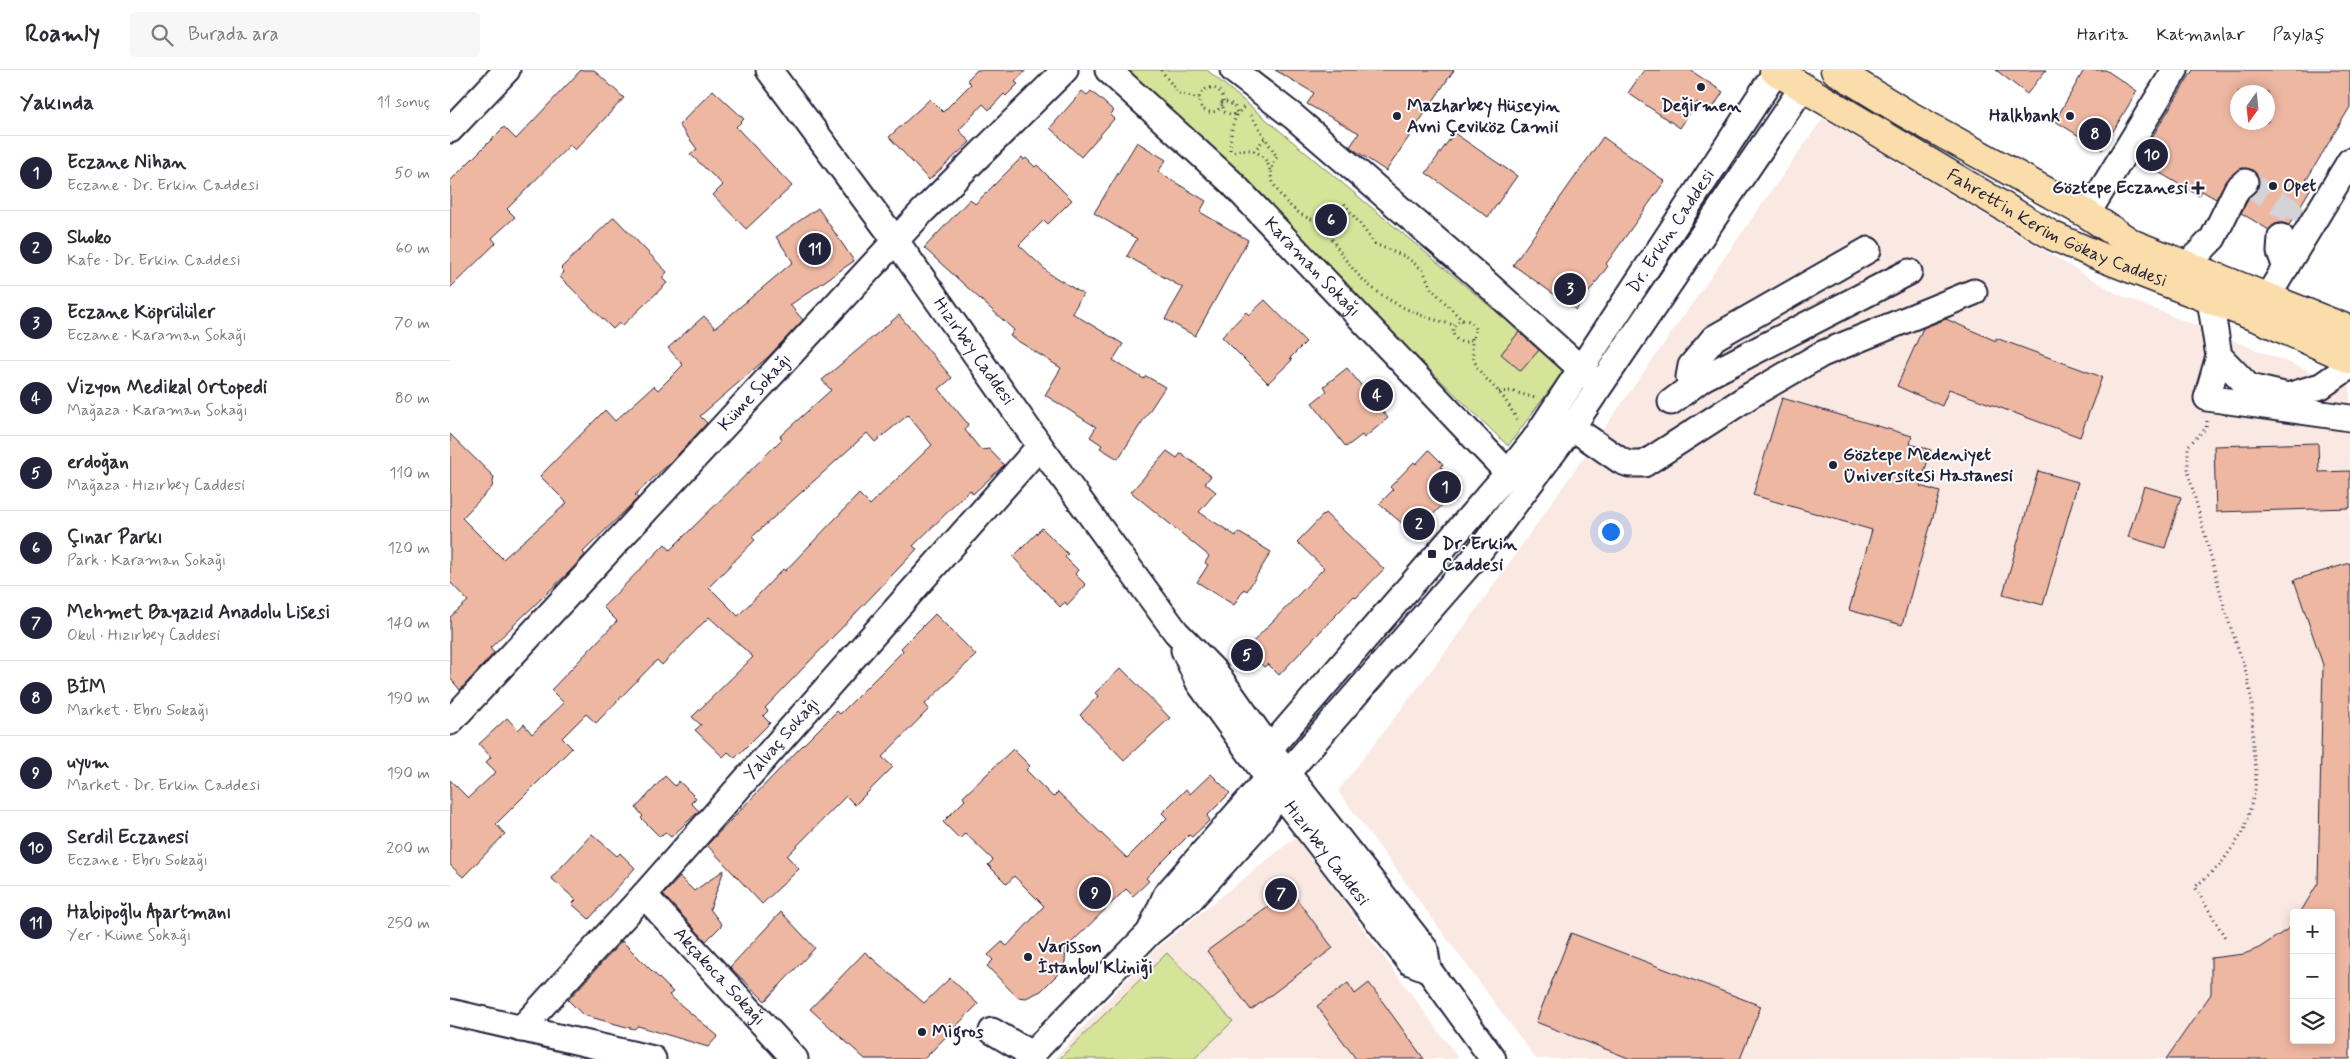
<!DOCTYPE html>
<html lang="tr">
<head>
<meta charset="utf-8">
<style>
	body { margin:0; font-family:Mynerve,sans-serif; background:#f7f7f7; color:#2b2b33 }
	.controls { position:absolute; right:15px; bottom:15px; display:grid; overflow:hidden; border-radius:5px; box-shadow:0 2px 12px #0003 }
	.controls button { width:45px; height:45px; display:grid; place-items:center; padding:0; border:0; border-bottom:1px solid #e1e1e2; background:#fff; color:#2b2b33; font:25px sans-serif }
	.compass { position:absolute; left:1780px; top:15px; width:45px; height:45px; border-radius:50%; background:#fff; box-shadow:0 2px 12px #0003; rotate:195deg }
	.you { position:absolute; left:1160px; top:461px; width:18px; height:18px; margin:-12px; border:4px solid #fff; border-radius:50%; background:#1a73e8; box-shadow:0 0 0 8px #1a73e833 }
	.badge { display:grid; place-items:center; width:32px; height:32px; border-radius:50%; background:#22223b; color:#fff; font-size:16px; font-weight:700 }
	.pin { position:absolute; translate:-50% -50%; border:2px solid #fff; box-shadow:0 1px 5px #0006 }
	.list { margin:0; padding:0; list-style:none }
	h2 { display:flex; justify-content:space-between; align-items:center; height:65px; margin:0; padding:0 20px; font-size:21px }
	h2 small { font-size:16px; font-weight:400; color:#7c7c81 }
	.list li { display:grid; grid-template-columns:32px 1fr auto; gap:15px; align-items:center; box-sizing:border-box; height:75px; padding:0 20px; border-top:1px solid #e1e1e2 }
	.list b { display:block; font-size:19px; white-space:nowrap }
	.list p { margin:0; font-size:16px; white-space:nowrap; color:#7c7c81 }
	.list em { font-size:16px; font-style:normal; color:#7c7c81 }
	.icon { flex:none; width:28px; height:28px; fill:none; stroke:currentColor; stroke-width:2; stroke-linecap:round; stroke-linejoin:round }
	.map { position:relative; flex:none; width:1900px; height:989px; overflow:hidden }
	header { display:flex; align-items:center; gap:30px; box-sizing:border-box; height:70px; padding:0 25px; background:#fff; border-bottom:1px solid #e1e1e2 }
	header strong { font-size:24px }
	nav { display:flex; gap:28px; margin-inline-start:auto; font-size:18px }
	.search { width:350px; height:45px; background:#f7f7f7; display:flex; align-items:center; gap:12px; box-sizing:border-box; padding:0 18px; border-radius:5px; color:#7c7c81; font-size:19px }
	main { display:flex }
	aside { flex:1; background:#fff }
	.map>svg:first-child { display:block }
	.built { fill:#fae9e3; fill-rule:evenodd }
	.green { fill:#d5e498; stroke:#7c836a }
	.building { fill:#eeb7a2; stroke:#22223b; fill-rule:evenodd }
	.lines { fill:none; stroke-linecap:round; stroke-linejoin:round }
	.minor-tunnel { stroke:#d3d3d8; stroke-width:25; stroke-dasharray:25 12; stroke-linecap:butt }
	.minor-casing { stroke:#22223b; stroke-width:29 }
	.major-casing { stroke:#22223b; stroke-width:31 }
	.path { stroke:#22223b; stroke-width:3; stroke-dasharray:1 4; stroke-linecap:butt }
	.minor { stroke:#fff; stroke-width:25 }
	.major { stroke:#faddab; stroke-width:28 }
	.poi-dot { fill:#22223b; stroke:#fff; stroke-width:2 }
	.labels { text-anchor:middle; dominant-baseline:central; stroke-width:4; stroke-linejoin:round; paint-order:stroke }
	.poi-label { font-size:18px; font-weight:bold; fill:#22223b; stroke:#fff; text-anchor:start }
	.street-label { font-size:18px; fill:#22223b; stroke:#fff }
</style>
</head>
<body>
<header>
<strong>Roamly</strong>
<div class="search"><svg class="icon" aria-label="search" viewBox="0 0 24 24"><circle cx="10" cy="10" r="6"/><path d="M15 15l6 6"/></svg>Burada ara</div>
<nav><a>Harita</a><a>Katmanlar</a><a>Paylaş</a></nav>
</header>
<main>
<aside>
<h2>Yakında<small>11 sonuç</small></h2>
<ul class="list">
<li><span class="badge">1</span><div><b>Eczane Nihan</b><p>Eczane · Dr. Erkin Caddesi</p></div><em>50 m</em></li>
<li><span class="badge">2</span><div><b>Shoko</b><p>Kafe · Dr. Erkin Caddesi</p></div><em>60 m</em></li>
<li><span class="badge">3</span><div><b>Eczane Köprülüler</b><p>Eczane · Karaman Sokağı</p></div><em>70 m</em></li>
<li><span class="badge">4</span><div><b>Vizyon Medikal Ortopedi</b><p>Mağaza · Karaman Sokağı</p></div><em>80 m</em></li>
<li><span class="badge">5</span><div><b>erdoğan</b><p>Mağaza · Hızırbey Caddesi</p></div><em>110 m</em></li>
<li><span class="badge">6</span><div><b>Çınar Parkı</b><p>Park · Karaman Sokağı</p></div><em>120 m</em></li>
<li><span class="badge">7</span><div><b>Mehmet Bayazıd Anadolu Lisesi</b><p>Okul · Hızırbey Caddesi</p></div><em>140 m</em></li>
<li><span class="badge">8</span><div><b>BİM</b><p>Market · Ebru Sokağı</p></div><em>190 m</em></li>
<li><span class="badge">9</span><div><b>uyum</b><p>Market · Dr. Erkin Caddesi</p></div><em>190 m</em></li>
<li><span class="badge">10</span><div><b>Serdil Eczanesi</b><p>Eczane · Ebru Sokağı</p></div><em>200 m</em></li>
<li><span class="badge">11</span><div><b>Habipoğlu Apartmanı</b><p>Yer · Küme Sokağı</p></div><em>250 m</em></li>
</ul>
</aside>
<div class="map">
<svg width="1900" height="989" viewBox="0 0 1900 989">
	<rect width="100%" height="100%" fill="#fff"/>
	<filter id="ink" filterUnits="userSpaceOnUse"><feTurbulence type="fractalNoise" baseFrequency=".02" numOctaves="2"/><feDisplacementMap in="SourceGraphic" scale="10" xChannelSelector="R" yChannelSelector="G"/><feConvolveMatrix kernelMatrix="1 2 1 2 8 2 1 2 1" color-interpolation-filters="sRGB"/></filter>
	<g filter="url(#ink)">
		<g class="built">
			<path d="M 1373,48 L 1667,224 L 1900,317 L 1900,989 L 1086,989 L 888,721 L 1009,564 ZM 1844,843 L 1881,843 L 1881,970 L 1844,970 Z"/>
			<path d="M 846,767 L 1009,989 L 604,989 L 703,881 Z"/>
		</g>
		<g class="green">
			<path d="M 673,0 L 757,0 L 1115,299 L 1058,376 Z"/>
			<path d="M 717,883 L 783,951 L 744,989 L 609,989 Z"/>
		</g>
		<g class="building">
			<path d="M 131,0 L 144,0 L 174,28 L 125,80 L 120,75 L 57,139 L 65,147 L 42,168 L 46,173 L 0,218 L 0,111 L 54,57 L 66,69 Z"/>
			<path d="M 527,0 L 576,0 L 565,12 L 568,14 L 556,26 L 554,24 L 539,40 L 533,34 L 509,60 L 520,72 L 479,110 L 439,67 L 480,29 L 493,42 L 521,14 L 517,10 Z"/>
			<path d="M 825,0 L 1004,0 L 936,101 L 900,77 L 909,63 L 857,34 L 864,23 Z"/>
			<path d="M 1194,0 L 1240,0 L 1273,22 L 1261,41 L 1247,32 L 1230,58 L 1178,23 Z"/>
			<path d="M 1546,0 L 1596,0 L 1577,24 Z"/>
			<path d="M 1634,0 L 1656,0 L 1687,21 L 1652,80 L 1605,51 Z"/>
			<path d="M 1743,0 L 1900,0 L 1900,37 L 1854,114 L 1861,118 L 1839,155 L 1832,153 L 1825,154 L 1819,160 L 1791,143 L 1799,128 L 1809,116 L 1809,109 L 1800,99 L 1792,98 L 1778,108 L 1766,129 L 1752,121 L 1749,126 L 1688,90 ZM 1788,22 L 1818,22 L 1818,52 L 1788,52 Z"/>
			<path d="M 263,20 L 294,49 L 286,57 L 342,116 L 296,159 L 263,125 L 273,115 L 240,84 L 247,79 L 229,55 Z"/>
			<path d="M 632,21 L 637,25 L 641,21 L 664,41 L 660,45 L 664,49 L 631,87 L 600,58 Z"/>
			<path d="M 1004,63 L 1067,106 L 1038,147 L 976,103 Z"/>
			<path d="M 1153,67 L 1215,111 L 1156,194 L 1158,196 L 1126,240 L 1063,195 Z"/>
			<path d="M 687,72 L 716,90 L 708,102 L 756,131 L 750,142 L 798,170 L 745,266 L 715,249 L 733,218 L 677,186 L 687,169 L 644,143 Z"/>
			<path d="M 572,87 L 574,90 L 576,88 L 585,97 L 587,95 L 622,130 L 598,154 L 594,150 L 569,175 L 600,204 L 633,224 L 622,243 L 673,274 L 663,290 L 694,309 L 696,306 L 715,317 L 668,389 L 650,378 L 652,375 L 640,367 L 646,357 L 595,325 L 611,298 L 560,266 L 564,260 L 474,178 L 520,129 L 525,134 Z"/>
			<path d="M 368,138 L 404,191 L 340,235 L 353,250 L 318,287 L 250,346 L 257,353 L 223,390 L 185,425 L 188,428 L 133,482 L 135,485 L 118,503 L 40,578 L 44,583 L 10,620 L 0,608 L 0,547 L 18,531 L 0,512 L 0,364 L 44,407 L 42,417 L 12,448 L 53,489 L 117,433 L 90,406 L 155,340 L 165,351 L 204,316 L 208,320 L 233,295 L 218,278 L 254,246 L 265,258 L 343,192 L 326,167 Z"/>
			<path d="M 164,147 L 217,202 L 212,208 L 217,213 L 172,256 L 169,253 L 163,259 L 110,207 L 114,202 L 111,198 Z"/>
			<path d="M 815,230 L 856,272 L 840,288 L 842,290 L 818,313 L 772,267 L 796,242 L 799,245 Z"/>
			<path d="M 449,245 L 502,308 L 489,319 L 518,354 L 515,360 L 531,380 L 539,379 L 554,395 L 523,424 L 520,420 L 463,476 L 467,479 L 315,638 L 318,641 L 313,646 L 320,653 L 285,688 L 278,682 L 273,687 L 245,660 L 251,655 L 242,647 L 303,587 L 259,547 L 212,595 L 207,590 L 146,653 L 136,644 L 112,668 L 122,678 L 46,754 L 55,764 L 13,807 L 0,795 L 0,710 L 18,728 L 46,702 L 36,692 L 41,687 L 29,674 L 57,648 L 68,660 L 74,654 L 82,664 L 114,633 L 101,620 L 167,551 L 153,537 L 215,474 L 220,480 L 332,369 L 330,366 L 381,320 L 372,310 ZM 458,345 L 482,375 L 420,435 L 409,424 L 335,501 L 333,499 L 288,546 L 259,517 L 305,470 L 302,467 L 417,363 L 425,372 Z"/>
			<path d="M 1496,249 L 1546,271 L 1546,268 L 1652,307 L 1630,367 L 1499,319 L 1492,336 L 1447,316 L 1473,258 Z"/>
			<path d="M 1069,262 L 1089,280 L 1071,301 L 1051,284 Z"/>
			<path d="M 897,298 L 938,348 L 914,368 L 912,365 L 896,377 L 862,333 L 877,321 L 874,316 Z"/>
			<path d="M 1332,328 L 1462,366 L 1460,374 L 1481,380 L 1470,416 L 1490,422 L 1452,555 L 1399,540 L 1422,460 L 1303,425 Z"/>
			<path d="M 1868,373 L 1869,402 L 1900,401 L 1900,438 L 1766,442 L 1764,376 Z"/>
			<path d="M 979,380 L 993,394 L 991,397 L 1011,415 L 965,464 L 929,434 L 943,420 L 940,417 L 964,392 L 966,394 Z"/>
			<path d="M 717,381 L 727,388 L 731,383 L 761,406 L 755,413 L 766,422 L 749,442 L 786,466 L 788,462 L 821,482 L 797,521 L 794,519 L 784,535 L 747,512 L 758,495 L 755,493 L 759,486 L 681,422 Z"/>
			<path d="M 1588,401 L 1628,412 L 1593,535 L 1553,524 Z"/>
			<path d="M 1694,416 L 1731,427 L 1715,478 L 1678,467 Z"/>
			<path d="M 875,443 L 934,499 L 906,528 L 904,526 L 829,605 L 818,594 L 814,597 L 796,579 L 874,498 L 847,472 Z"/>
			<path d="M 592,458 L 618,484 L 615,487 L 628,500 L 625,504 L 636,515 L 617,535 L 615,532 L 610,537 L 563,487 Z"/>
			<path d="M 1900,493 L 1900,989 L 1716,989 L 1761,924 L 1761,888 L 1794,884 L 1809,878 L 1844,855 L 1844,970 L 1881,970 L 1881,843 L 1850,843 L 1868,813 L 1873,595 L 1844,510 Z"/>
			<path d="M 485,544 L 526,585 L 475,634 L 479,639 L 432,687 L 443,697 L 405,735 L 396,726 L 337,786 L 349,799 L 312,834 L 257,775 L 349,679 L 387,641 L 390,644 L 453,581 L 451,578 Z"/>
			<path d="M 671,598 L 720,648 L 674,690 L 630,645 L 648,626 L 645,623 Z"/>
			<path d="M 563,679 L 580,696 L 576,700 L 603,727 L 608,722 L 677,788 L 717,748 L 712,743 L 736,719 L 740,724 L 761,704 L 780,723 L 757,746 L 760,750 L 742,767 L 739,765 L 696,808 L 699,811 L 683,826 L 676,819 L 616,878 L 615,892 L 610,902 L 591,921 L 576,928 L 567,927 L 537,896 L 543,890 L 538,885 L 552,872 L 557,876 L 594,836 L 564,806 L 557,814 L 538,795 L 543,790 L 515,763 L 510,769 L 493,752 L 515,730 L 513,727 Z"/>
			<path d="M 215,706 L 225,716 L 229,711 L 246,728 L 241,733 L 249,741 L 221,767 L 215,762 L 210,767 L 191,748 L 193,746 L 186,738 Z"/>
			<path d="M 142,764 L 167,786 L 170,783 L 185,798 L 139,849 L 122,834 L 126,830 L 101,808 Z"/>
			<path d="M 274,800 L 260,839 L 272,855 L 256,871 L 213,825 L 230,807 L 244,821 Z"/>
			<path d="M 840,820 L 883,878 L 801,940 L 757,881 Z"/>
			<path d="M 331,842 L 365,878 L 315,931 L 280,897 Z"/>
			<path d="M 1121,863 L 1311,936 L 1290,989 L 1181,989 L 1086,952 Z"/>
			<path d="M 172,871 L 223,922 L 219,925 L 268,966 L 258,977 L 188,956 L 184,959 L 133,945 L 118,930 Z"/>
			<path d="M 415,882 L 474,933 L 500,908 L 528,934 L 474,989 L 415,989 L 360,939 Z"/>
			<path d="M 898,913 L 905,924 L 919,913 L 974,989 L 906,989 L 867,936 Z"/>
		</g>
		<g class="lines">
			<path class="minor-tunnel" d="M 1795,112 L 1841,141 L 1831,167"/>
			<defs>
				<g id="minor">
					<path id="s1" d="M 319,0 L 446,171 L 590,376 L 726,562 L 766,603 L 837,703 L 975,879 L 978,899"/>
					<path id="s2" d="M 658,0 L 781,112 L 1058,403"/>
					<path d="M 783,0 L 844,47 L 1035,212 L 1141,308"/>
					<path d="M 0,60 L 57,0"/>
					<path d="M 1637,144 L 1725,0"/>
					<path d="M 1831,167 L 1830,182 L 1836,197"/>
					<path d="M 1737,195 L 1763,168 L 1787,119 L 1795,112"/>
					<path d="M 1818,226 L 1900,91"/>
					<path d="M 1760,230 L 1769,286 L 1799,317 L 1838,326 L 1871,316 L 1900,296"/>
					<path d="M 1769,286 L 1757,328 L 1900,348"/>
					<path d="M 1241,315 L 1239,307 L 1241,296 L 1264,268 L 1418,180"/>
					<path d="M 1221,332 L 1253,308 L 1459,202"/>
					<path d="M 1110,349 L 1171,391 L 1179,394 L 1194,394 L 1301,325 L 1372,284 L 1524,222"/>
					<path id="s3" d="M 734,580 L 749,613 L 818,708 L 960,892 L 978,899 L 1043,989"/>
					<path id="s4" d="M 0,652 L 472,142 L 615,0"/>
					<path id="s5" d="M 194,825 L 345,989"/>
					<path id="s6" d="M 701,859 L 716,825 L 818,708 L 820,678 L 1058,403 L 1084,370 L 1327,0"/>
					<path d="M 0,942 L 203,989"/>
					<path id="s7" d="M 71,959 L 194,825 L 590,376"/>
					<path d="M 542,961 L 581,984"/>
					<path d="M 577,989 L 699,863 L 738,832 L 807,756 L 830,722 L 837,703 L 1023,490 L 1122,357 L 1352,18"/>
				</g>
				<g id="major">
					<path id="s8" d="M 1324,0 L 1603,166 L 1651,187 L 1813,250 L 1900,289"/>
					<path d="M 1385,0 L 1455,43 L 1637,144 L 1683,174 L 1900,260"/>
				</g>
			</defs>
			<use href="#minor" class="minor-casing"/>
			<use href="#major" class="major-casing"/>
			<g class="path">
				<path d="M 711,0 L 729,24 L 749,29"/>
				<circle cx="761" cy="30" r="12"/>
				<path d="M 776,32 L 784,35 L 787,43 L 783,45 L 774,42 L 772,33 Z"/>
				<path d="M 801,45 L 827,87 C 824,92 821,99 821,105 C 823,122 851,152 869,150 C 879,149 887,140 894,133 L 925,174 L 956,187 L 973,200 L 981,218 L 1013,251"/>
				<path d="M 780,80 C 781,64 781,48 794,37"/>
				<path d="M 804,81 L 815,68"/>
				<path d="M 784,82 C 800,75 817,84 820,101"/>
				<path d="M 866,150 C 880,162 887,180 899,194 C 925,228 964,246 1005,255"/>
				<circle cx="1014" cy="261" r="11"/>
				<path d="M 1022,268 C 1021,297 1031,303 1049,322 C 1057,331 1062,342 1069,352"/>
				<path d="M 1049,322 L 1061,321 L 1085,328"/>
				<path d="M 1757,351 L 1756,358 L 1738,376 L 1738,402 L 1776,543 L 1797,605 L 1802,632 L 1803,679 L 1806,699 L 1805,721 L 1794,761 L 1770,795 L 1745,817 L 1776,869"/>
			</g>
			<use href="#minor" class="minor"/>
			<use href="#major" class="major"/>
		</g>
	</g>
	<g class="poi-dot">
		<circle cx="1251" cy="17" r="5"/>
		<circle cx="947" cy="46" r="5"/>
		<circle cx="1620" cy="46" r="5"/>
		<circle cx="1823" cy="116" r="5"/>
		<path d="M1745.5 110.5h5v5h5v5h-5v5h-5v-5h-5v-5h5z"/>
		<circle cx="1383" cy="395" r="5"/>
		<rect x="977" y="479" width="10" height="10" rx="2.5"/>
		<circle cx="578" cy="887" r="5"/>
		<circle cx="472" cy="962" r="5"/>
	</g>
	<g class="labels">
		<g class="poi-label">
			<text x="957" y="36">Mazharbey Hüseyin<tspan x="957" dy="21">Avni Çeviköz Camii</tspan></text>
			<text x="1251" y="36" text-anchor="middle">Değirmen</text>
			<text x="1610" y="46" text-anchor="end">Halkbank</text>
			<text x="1833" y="116">Opet</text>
			<text x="1738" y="118" text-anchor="end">Göztepe Eczanesi</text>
			<text x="1393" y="385">Göztepe Medeniyet<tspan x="1393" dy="21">Üniversitesi Hastanesi</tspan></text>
			<text x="992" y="474">Dr. Erkin<tspan x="992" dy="21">Caddesi</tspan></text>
			<text x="588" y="877">Varisson<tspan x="588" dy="21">İstanbul Kliniği</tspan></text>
			<text x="482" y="962">Migros</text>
		</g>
		<g class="street-label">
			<text stroke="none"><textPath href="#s8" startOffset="325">Fahrettin Kerim Gökay Caddesi</textPath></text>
			<text stroke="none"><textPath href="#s6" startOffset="878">Dr. Erkin Caddesi</textPath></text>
			<text stroke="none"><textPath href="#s2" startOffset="284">Karaman Sokağı</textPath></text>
			<text stroke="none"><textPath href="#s1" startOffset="348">Hızırbey Caddesi</textPath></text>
			<text stroke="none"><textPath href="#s4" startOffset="449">Küme Sokağı</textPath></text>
			<text stroke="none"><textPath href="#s7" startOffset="390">Yalvaç Sokağı</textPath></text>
			<text stroke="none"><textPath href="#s3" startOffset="249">Hızırbey Caddesi</textPath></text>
			<text stroke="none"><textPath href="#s5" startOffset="111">Akçakoca Sokağı</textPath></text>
		</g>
	</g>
</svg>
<div class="controls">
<button>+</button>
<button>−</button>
<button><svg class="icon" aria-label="layers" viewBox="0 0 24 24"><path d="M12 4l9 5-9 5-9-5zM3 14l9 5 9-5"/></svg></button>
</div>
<svg class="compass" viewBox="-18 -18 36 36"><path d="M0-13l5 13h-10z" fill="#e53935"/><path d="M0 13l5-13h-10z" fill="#7c7c81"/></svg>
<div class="you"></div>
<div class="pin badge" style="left:995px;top:417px">1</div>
<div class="pin badge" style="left:969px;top:454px">2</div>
<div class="pin badge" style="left:1120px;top:219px">3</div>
<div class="pin badge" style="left:927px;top:325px">4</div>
<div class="pin badge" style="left:797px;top:585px">5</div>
<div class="pin badge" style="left:881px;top:150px">6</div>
<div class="pin badge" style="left:831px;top:824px">7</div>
<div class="pin badge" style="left:1645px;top:64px">8</div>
<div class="pin badge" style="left:645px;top:823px">9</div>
<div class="pin badge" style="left:1702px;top:85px">10</div>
<div class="pin badge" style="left:365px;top:179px">11</div>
</div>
</main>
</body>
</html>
